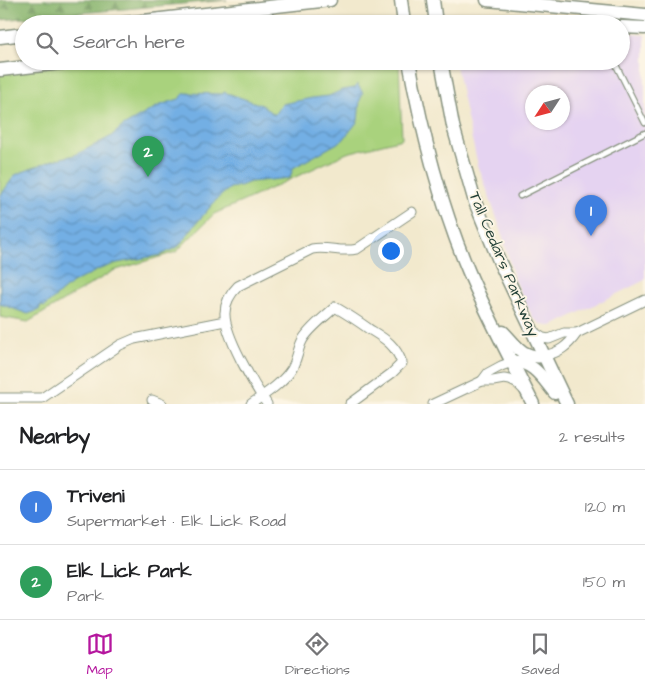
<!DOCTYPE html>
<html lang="en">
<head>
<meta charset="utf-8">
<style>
	body { margin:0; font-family:"Architects Daughter",sans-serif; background:#f6f6f6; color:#202124 }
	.compass { position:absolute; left:525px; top:85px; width:45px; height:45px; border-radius:50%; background:#fff; box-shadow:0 1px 4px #0004; rotate:234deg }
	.you { position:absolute; left:390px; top:250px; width:18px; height:18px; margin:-12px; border:4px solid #fff; border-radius:50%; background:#1a73e8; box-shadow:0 0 0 8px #1a73e833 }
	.badge { display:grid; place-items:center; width:32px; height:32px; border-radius:50%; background:#b5179e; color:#fff; font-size:16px; font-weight:700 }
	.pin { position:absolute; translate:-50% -41px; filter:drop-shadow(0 1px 2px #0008) }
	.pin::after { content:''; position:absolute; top:26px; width:18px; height:15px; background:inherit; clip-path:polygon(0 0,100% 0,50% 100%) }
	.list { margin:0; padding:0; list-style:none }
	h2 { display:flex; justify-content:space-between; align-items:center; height:65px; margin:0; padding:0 20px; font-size:21px }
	h2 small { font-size:16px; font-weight:400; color:#757577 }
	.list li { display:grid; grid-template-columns:32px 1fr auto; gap:15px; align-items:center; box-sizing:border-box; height:75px; padding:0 20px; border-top:1px solid #e0e0e0 }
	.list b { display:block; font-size:19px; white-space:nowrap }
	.list p { margin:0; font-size:16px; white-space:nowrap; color:#757577 }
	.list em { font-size:16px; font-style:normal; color:#757577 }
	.icon { flex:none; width:28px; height:28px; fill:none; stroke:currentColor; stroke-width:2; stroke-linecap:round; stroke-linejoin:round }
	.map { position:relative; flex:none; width:645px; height:404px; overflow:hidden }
	.search { position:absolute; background:#fff; box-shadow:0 1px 4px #0004; left:15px; right:15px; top:15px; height:55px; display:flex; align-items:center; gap:12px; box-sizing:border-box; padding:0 18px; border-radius:28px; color:#757577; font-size:19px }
	.sheet { height:215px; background:#fff }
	nav { display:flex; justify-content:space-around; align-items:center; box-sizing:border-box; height:70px; border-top:1px solid #e0e0e0; background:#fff; font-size:14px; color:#757577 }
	nav a { display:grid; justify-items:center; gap:2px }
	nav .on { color:#b5179e }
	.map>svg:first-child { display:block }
	.built { fill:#e5d3f1; fill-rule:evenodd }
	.forest { fill:url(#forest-firs); stroke:#527850 }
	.park { fill:#a9d27d; stroke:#648858 }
	.water { fill:url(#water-waves); stroke:#49768c }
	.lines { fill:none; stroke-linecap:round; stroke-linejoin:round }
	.lane-casing { stroke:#889380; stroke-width:7 }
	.street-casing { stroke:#889380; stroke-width:11 }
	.secondary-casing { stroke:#889380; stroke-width:15 }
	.lane { stroke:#fff; stroke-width:4.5 }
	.street { stroke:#fff; stroke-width:9 }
	.secondary { stroke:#fff; stroke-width:12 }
	.labels { text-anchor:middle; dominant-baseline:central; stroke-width:4; stroke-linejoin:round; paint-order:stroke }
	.street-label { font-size:16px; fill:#1f3d34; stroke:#fcf5e5 }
</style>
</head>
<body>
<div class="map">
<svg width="645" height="404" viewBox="0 0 645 404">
	<defs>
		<pattern id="forest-firs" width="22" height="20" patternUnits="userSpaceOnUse" patternTransform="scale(1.25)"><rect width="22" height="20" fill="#86b46c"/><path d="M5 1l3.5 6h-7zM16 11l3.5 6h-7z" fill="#6d945a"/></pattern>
		<pattern id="water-waves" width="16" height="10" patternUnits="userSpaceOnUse" patternTransform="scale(1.25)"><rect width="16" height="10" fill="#73afe4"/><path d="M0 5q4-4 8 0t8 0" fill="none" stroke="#5e90ba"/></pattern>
	</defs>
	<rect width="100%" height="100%" fill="#fcf5e5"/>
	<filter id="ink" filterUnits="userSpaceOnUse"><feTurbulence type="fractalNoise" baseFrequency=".02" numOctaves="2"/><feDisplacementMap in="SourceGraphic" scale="10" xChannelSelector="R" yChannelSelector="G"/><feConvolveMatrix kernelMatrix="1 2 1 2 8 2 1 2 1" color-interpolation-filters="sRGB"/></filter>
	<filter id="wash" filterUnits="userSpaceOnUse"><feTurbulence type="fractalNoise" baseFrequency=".0096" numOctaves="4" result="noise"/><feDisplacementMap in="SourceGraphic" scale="20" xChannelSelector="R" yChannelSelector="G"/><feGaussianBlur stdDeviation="1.12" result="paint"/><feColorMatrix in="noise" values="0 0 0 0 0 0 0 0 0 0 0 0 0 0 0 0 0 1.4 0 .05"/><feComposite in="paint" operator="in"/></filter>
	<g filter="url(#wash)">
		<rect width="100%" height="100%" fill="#f2e9cd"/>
		<path class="built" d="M 621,33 L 645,35 L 645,280 L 552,326 L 547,326 L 542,325 L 533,318 L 514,278 L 501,230 L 478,165 L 467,118 L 455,61 L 621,61 ZM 532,92 L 562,92 L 562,122 L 532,122 Z"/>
		<path class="forest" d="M 0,0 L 227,0 L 0,20 Z"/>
		<path class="park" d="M 110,61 L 399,61 L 402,139 L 347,153 L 246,200 L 214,214 L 176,252 L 113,271 L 28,322 L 0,317 L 0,71 Z"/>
		<path class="water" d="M 357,84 L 363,93 L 360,100 L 358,121 L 343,140 L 293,168 L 290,178 L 250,182 L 240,186 L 230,188 L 217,199 L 194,226 L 179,246 L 161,255 L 117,263 L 100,269 L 72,283 L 44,307 L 41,305 L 39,310 L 28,314 L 0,304 L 0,196 L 15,175 L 53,160 L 75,155 L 110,137 L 123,126 L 160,105 L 179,99 L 185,93 L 223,94 L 224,92 L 262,105 L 274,115 L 282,104 L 312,98 L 329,96 L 342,90 L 355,88 Z"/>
	</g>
	<g filter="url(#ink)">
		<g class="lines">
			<defs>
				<g id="lane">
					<path d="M 614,61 L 645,123"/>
					<path d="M 520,196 L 645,133"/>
				</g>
				<g id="street">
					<path d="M 534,332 L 543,338 L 549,339 L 564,333 L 577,333 L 645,300"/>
					<path d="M 543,356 C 559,353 568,346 577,333"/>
					<path d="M 482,381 L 488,373 L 501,366 L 512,362"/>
					<path d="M 0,398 L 42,398 L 120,345 L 134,339 L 225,321"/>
					<path d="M 152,400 L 162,404"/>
					<path d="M 251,404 C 265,394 281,384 290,371 C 297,362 297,351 302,341 C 308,329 325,317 335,307 C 347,314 358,321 369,329 C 385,339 395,344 402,363 L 392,373 L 350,404"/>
					<path d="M 267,404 C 254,385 224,335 225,313 C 225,302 231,293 238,286 L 312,249 C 327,246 342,253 357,249 L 412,212"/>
					<path d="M 433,404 L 482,381 L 493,381 L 504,379 L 510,380 L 518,384 L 524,390"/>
				</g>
				<g id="secondary">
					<path d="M 401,0 L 404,24"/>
					<path d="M 433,0 L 436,24"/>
					<path d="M 487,0 L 645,15"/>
					<path d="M 117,24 L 330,0"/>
					<path d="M 621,27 L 645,28"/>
					<path d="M 0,37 L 24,34"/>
					<path d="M 409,61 C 422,133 440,203 468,270 C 487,316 511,359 533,404"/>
					<path d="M 441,61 L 453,126 L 475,202 L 500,263 L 567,404"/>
					<path d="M 0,70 L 78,61"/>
					<path d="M 503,332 C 515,344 522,359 543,356"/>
					<path d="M 512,362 C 533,360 544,380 555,393"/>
				</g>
			</defs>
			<use href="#lane" class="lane-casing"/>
			<use href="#street" class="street-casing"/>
			<use href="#secondary" class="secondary-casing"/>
			<use href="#lane" class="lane"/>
			<use href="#street" class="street"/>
			<use href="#secondary" class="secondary"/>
		</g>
	</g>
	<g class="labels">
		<g class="street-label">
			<text transform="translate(504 264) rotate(67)">Tall Cedars Parkway</text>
		</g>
	</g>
</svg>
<svg class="compass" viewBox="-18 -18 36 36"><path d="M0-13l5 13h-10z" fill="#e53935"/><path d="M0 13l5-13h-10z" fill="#757577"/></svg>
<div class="you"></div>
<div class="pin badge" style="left:591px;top:236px;background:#3f7fe0">1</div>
<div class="pin badge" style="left:148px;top:177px;background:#2e9e5b">2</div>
<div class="search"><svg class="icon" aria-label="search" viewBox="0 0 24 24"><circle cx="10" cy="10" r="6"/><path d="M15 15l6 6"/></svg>Search here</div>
</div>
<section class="sheet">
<h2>Nearby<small>2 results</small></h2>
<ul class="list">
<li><span class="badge" style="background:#3f7fe0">1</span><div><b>Triveni</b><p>Supermarket · Elk Lick Road</p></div><em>120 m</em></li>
<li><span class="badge" style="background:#2e9e5b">2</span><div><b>Elk Lick Park</b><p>Park</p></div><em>150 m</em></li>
</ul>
</section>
<nav>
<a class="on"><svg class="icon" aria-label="map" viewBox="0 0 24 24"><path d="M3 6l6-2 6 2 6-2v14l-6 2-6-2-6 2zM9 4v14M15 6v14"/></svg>Map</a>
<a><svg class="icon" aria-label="directions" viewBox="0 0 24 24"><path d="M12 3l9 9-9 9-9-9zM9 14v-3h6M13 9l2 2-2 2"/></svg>Directions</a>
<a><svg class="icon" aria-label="saved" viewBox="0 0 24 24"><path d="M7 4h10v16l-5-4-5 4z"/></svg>Saved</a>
</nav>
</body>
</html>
